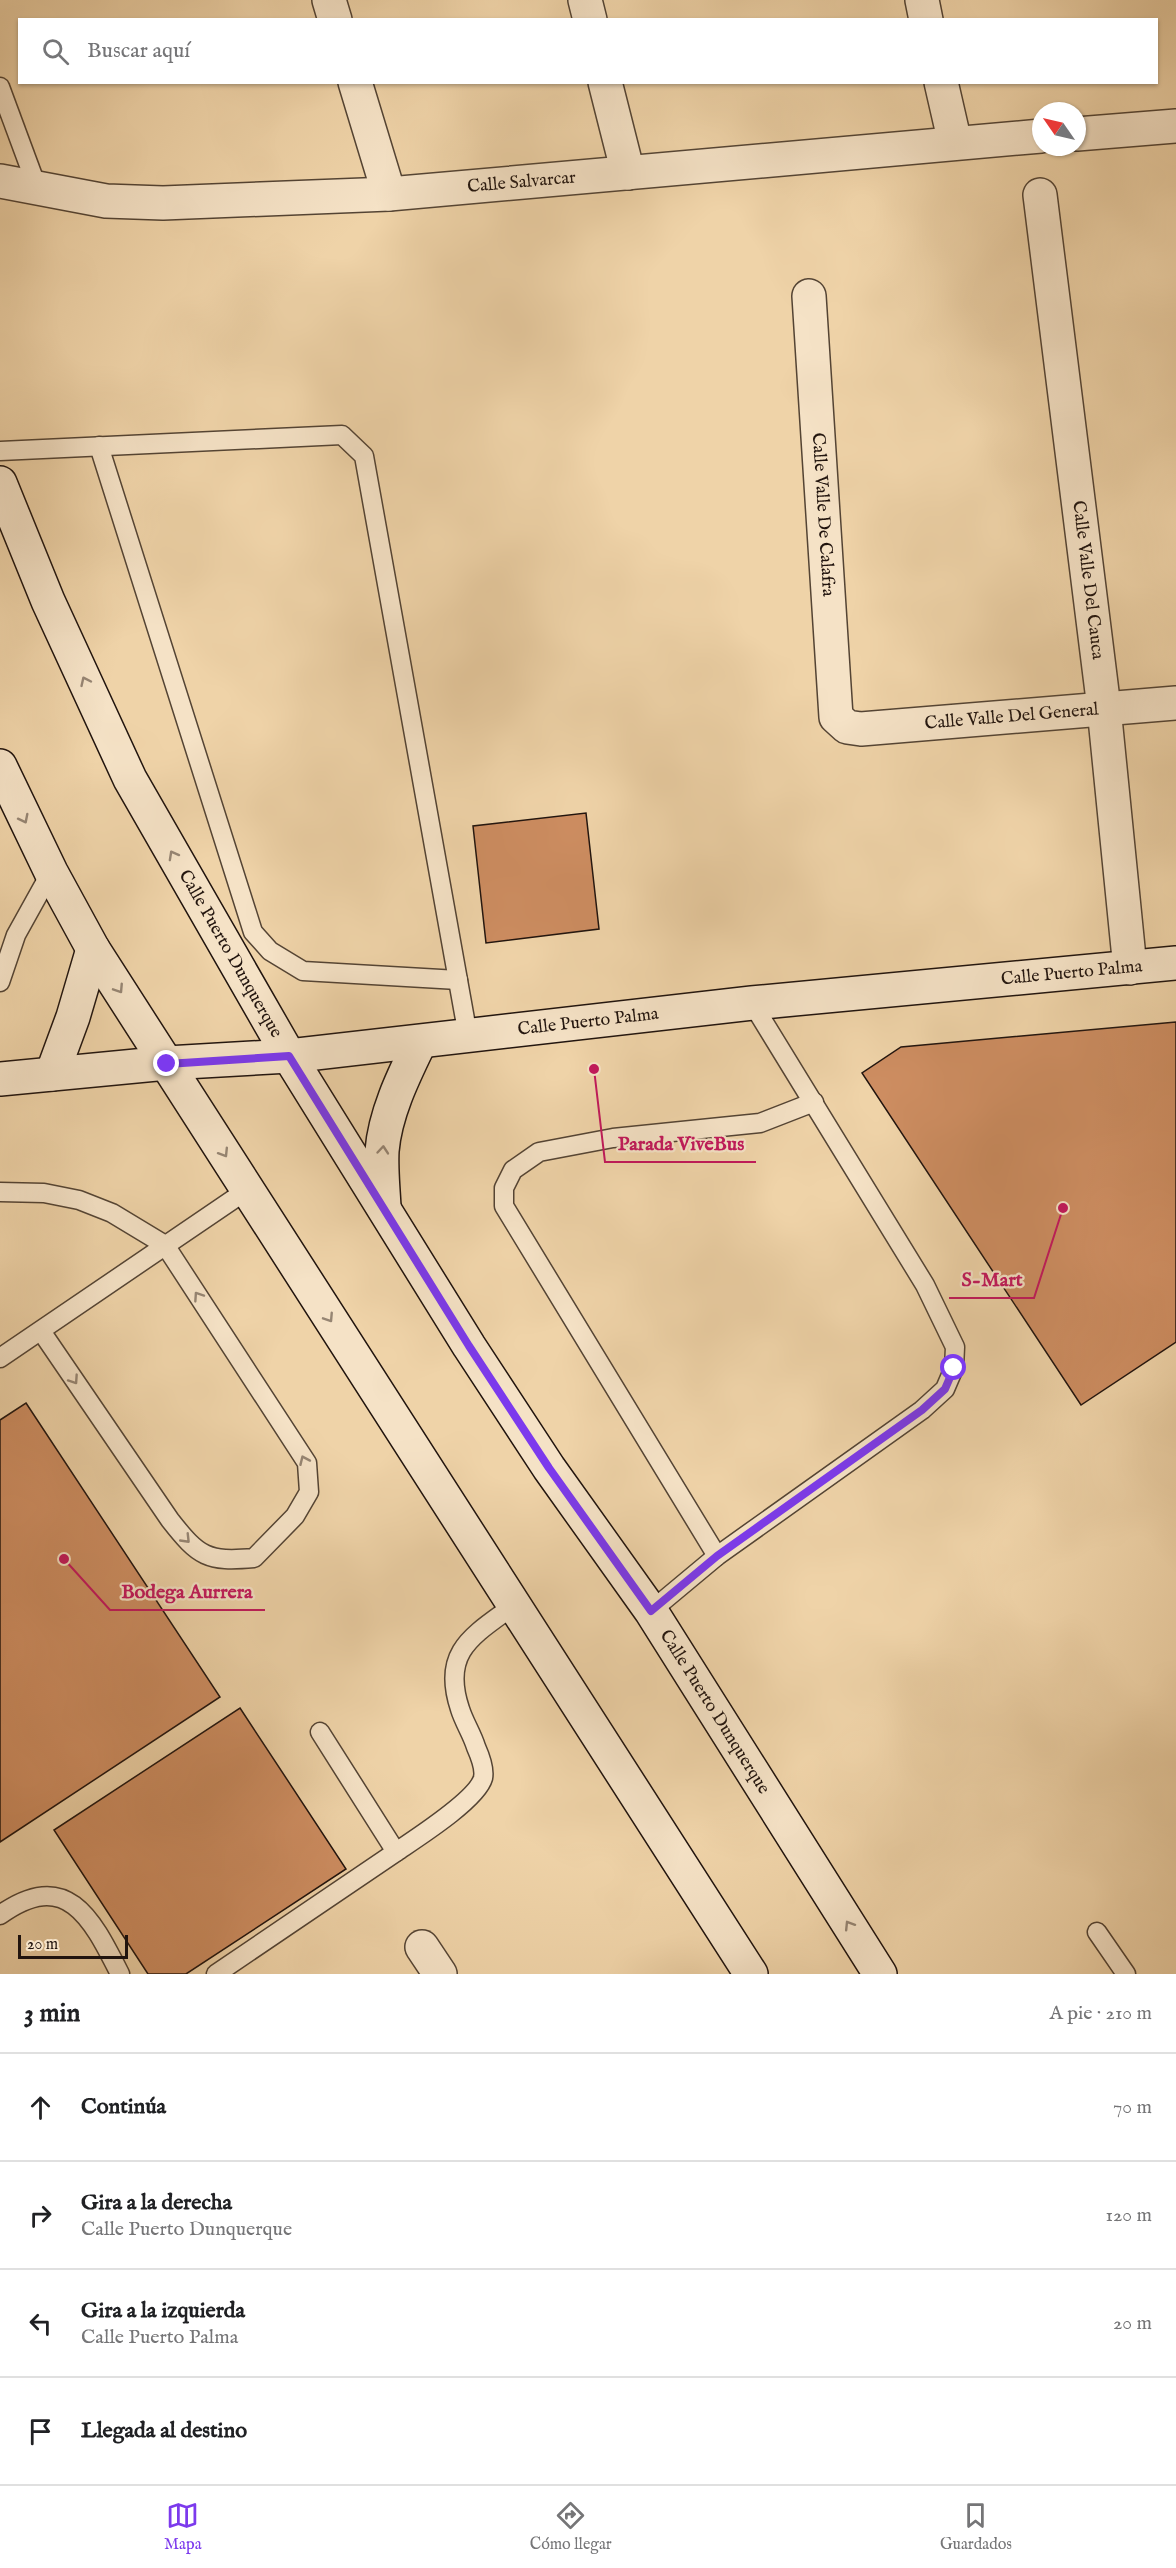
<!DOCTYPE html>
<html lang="es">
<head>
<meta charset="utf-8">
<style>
	body { margin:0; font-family:"IM FELL English",serif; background:#f2f2f2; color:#202124 }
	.compass { position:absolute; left:1032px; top:102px; width:54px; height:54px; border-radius:50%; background:#fff; box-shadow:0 2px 4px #0004; rotate:304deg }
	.scale { position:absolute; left:18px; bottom:15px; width:110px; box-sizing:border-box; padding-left:6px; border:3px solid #21140e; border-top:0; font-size:16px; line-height:21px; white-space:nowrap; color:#21140e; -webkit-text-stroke:4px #f5e2c6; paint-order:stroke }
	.stop { position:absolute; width:18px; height:18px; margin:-14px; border:4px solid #7c3aed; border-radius:50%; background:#fff }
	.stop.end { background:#7c3aed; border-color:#fff; box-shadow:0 2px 6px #0008 }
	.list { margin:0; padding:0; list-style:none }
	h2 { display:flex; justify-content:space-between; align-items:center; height:78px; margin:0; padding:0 24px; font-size:26px }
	h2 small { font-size:20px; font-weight:400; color:#757577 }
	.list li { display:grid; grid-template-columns:39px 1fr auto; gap:18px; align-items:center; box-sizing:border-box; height:108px; padding:0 24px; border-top:2px solid #e0e0e0 }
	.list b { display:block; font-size:22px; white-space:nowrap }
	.list p { margin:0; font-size:20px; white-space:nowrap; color:#757577 }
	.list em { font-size:20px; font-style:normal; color:#757577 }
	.icon { flex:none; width:33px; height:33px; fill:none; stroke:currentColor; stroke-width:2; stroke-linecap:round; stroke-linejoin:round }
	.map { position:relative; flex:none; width:1176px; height:1974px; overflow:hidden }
	.search { position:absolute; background:#fff; box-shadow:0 2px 4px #0004; left:18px; right:18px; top:18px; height:66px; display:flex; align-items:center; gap:15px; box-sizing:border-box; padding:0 21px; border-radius:0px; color:#757577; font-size:22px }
	.sheet { height:510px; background:#fff }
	nav { display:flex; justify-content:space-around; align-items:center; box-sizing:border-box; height:84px; border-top:2px solid #e0e0e0; background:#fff; font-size:16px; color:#757577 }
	nav a { display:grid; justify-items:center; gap:3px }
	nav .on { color:#7c3aed }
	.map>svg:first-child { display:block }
	.building { fill:#cd8d61; stroke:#21140e; stroke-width:1.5 }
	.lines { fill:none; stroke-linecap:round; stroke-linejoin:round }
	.lane-casing { stroke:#544434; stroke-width:21 }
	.street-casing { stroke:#544434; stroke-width:36 }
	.secondary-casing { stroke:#21140e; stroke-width:36 }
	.lane { stroke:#f5e2c6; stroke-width:18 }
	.street { stroke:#f5e2c6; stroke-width:33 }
	.secondary { stroke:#f5e2c6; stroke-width:33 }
	.oneway { stroke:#968573 }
	.route { stroke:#7c3aed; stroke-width:8 }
	.labels { text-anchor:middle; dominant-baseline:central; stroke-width:4.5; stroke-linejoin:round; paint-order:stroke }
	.street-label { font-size:18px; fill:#21140e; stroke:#f5e2c6 }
	.leader { fill:none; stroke:#c2185b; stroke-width:2 }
	.callout-dot { fill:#c2185b; stroke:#f5e2c6; stroke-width:2 }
	.callout-label { font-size:20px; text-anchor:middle; font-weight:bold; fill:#c2185b; stroke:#f5e2c6; stroke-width:4.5; stroke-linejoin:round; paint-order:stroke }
</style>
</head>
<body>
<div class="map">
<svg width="1176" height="1974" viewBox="0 0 1176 1974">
	<rect width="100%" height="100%" fill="#efd3a8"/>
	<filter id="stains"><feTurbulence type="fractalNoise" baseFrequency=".00333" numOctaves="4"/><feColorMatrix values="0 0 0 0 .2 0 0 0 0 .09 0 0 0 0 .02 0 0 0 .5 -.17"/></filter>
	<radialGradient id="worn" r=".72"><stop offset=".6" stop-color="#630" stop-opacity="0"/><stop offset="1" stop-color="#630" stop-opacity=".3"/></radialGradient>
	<g class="building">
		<path d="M 586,813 L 599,929 L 486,943 L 473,826 Z"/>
		<path d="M 1176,1022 L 1176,1342 L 1081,1405 L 862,1073 L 901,1047 Z"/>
		<path d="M 26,1403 L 220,1697 L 0,1842 L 0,1420 Z"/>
		<path d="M 240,1708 L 346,1869 L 186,1974 L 148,1974 L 54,1830 Z"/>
	</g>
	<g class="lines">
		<defs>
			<g id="lane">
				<path d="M 0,87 L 37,187"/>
				<path d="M 99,446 L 253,932 L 270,951 L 303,971 L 458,980"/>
				<path d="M 0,451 L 342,435 L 364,456 L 468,1036"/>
				<path d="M 0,982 L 16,935 L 51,872"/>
				<path d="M 0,1192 L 44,1193 L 79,1200 L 112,1213 L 165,1245 L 307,1463 L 309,1492 L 295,1516 L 254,1558 C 207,1562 199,1557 170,1520 L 41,1331"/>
				<path d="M 0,1358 L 247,1190"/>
				<path d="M 717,1556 L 504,1206 L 504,1188 L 513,1170 L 539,1152 L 613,1138 L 760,1123 L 814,1102"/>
				<path d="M 651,1611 L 717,1556 L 922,1410 L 945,1389 L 954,1368 L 955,1347 L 925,1285 L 752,1003"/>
				<path d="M 320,1732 L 396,1852 C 415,1839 477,1800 483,1778 C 485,1769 480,1756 476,1747 C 472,1734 464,1722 460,1709 C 441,1652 472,1636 513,1606"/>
				<path d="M 0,1915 C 67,1867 92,1919 120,1974"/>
				<path d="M 1097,1932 L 1126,1974"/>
				<path d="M 216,1974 L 396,1852"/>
			</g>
			<g id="street">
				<path d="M 329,0 L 335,20"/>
				<path d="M 585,0 L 590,20"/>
				<path d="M 922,0 L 926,20"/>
				<path d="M 355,82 L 389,194"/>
				<path d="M 605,82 L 628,173"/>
				<path d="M 941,82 L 955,143"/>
				<path d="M 1077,134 L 1176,126"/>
				<path id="s1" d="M 0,181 L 106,201 L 163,203 L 389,194 L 1041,136"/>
				<path id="s2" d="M 1040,195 L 1104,708 L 1130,968"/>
				<path id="s3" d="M 809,296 L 836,717 L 847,727 L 861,729 L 1176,703"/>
				<path d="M 422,1947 L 440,1974"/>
			</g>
			<g id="secondary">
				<path id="s4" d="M 0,483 L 48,601 L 130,779 L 289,1056 L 469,1346 L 549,1468 L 651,1611 L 880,1974"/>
				<path d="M 0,766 L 51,872 L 93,949 L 751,1974"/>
				<path d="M 52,1074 L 73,1017 L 93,949"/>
				<path id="s5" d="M 0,1079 L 167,1063 L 289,1056 L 752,1003 L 1176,963"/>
				<path d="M 384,1207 C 383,1188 381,1169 382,1151 C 385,1113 404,1075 420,1042"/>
			</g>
		</defs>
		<use href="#lane" class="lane-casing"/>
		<use href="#street" class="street-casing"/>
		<use href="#secondary" class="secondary-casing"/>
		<use href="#lane" class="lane"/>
		<use href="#street" class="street"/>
		<use href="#secondary" class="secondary"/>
	</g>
	<defs><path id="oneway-chevron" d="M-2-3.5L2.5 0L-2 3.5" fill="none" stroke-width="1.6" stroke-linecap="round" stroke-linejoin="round" transform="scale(1.5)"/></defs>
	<g class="oneway">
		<use href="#oneway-chevron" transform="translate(85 681) rotate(-115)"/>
		<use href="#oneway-chevron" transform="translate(24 819) rotate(63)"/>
		<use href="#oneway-chevron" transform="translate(173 855) rotate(-119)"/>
		<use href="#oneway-chevron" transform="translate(119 989) rotate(57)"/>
		<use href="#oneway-chevron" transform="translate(383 1150) rotate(-85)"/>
		<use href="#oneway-chevron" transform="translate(224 1153) rotate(58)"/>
		<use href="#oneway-chevron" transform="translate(198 1296) rotate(-124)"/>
		<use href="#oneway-chevron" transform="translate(329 1318) rotate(57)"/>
		<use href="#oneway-chevron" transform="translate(74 1380) rotate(56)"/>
		<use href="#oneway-chevron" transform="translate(304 1460) rotate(-114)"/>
		<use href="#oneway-chevron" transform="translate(186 1539) rotate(46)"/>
		<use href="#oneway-chevron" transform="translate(849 1925) rotate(-122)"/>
	</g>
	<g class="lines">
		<path class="route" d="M 167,1064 L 289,1056 L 469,1346 L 549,1468 L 651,1611 L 717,1556 L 922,1410 L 945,1389 L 954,1368"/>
	</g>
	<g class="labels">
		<g class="street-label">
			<text stroke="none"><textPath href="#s1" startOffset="524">Calle Salvarcar</textPath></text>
			<text stroke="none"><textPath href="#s3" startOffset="219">Calle Valle De Calafra</textPath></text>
			<text stroke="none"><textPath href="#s2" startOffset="388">Calle Valle Del Cauca</textPath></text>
			<text stroke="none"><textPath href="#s3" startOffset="602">Calle Valle Del General</textPath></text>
			<text stroke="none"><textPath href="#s4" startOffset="525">Calle Puerto Dunquerque</textPath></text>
			<text stroke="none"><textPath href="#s5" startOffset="1077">Calle Puerto Palma</textPath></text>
			<text stroke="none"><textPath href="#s5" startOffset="591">Calle Puerto Palma</textPath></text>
			<text stroke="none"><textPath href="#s4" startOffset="1425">Calle Puerto Dunquerque</textPath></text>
		</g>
	</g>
	<path class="leader" d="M594 1069L605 1162H756M1063 1208L1034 1298H949M64 1559L110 1610H265"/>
	<g class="callout-dot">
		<circle cx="594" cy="1069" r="6"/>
		<circle cx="1063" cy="1208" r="6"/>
		<circle cx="64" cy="1559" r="6"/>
	</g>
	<g class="callout-label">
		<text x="681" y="1150">Parada ViveBus</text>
		<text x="992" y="1286">S-Mart</text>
		<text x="187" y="1598">Bodega Aurrera</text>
	</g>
	<rect width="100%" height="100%" filter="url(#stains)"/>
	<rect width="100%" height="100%" fill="url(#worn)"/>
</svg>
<svg class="compass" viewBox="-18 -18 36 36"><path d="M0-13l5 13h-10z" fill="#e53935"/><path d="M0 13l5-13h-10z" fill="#757577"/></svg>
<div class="scale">20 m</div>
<div class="stop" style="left:954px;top:1368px"></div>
<div class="stop end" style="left:167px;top:1064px"></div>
<div class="search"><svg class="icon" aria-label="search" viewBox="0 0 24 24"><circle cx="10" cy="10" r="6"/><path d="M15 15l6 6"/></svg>Buscar aquí</div>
</div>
<section class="sheet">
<h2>3 min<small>A pie · 210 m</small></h2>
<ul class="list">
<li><svg class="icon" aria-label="ahead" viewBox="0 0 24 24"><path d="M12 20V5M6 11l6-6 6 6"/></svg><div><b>Continúa</b></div><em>70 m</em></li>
<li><svg class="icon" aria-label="right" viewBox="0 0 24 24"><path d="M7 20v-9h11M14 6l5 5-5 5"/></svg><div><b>Gira a la derecha</b><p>Calle Puerto Dunquerque</p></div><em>120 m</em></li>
<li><svg class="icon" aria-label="left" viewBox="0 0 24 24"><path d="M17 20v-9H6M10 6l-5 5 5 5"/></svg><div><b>Gira a la izquierda</b><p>Calle Puerto Palma</p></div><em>20 m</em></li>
<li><svg class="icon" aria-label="arrive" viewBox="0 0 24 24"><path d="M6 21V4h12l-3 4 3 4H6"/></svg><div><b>Llegada al destino</b></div></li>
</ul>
</section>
<nav>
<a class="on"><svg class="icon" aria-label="map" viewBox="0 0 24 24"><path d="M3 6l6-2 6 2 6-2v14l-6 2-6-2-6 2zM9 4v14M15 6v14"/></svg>Mapa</a>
<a><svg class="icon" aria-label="directions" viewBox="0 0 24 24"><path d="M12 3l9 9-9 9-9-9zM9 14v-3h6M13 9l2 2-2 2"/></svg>Cómo llegar</a>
<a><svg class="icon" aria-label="saved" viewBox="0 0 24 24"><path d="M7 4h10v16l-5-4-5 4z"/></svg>Guardados</a>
</nav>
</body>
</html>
